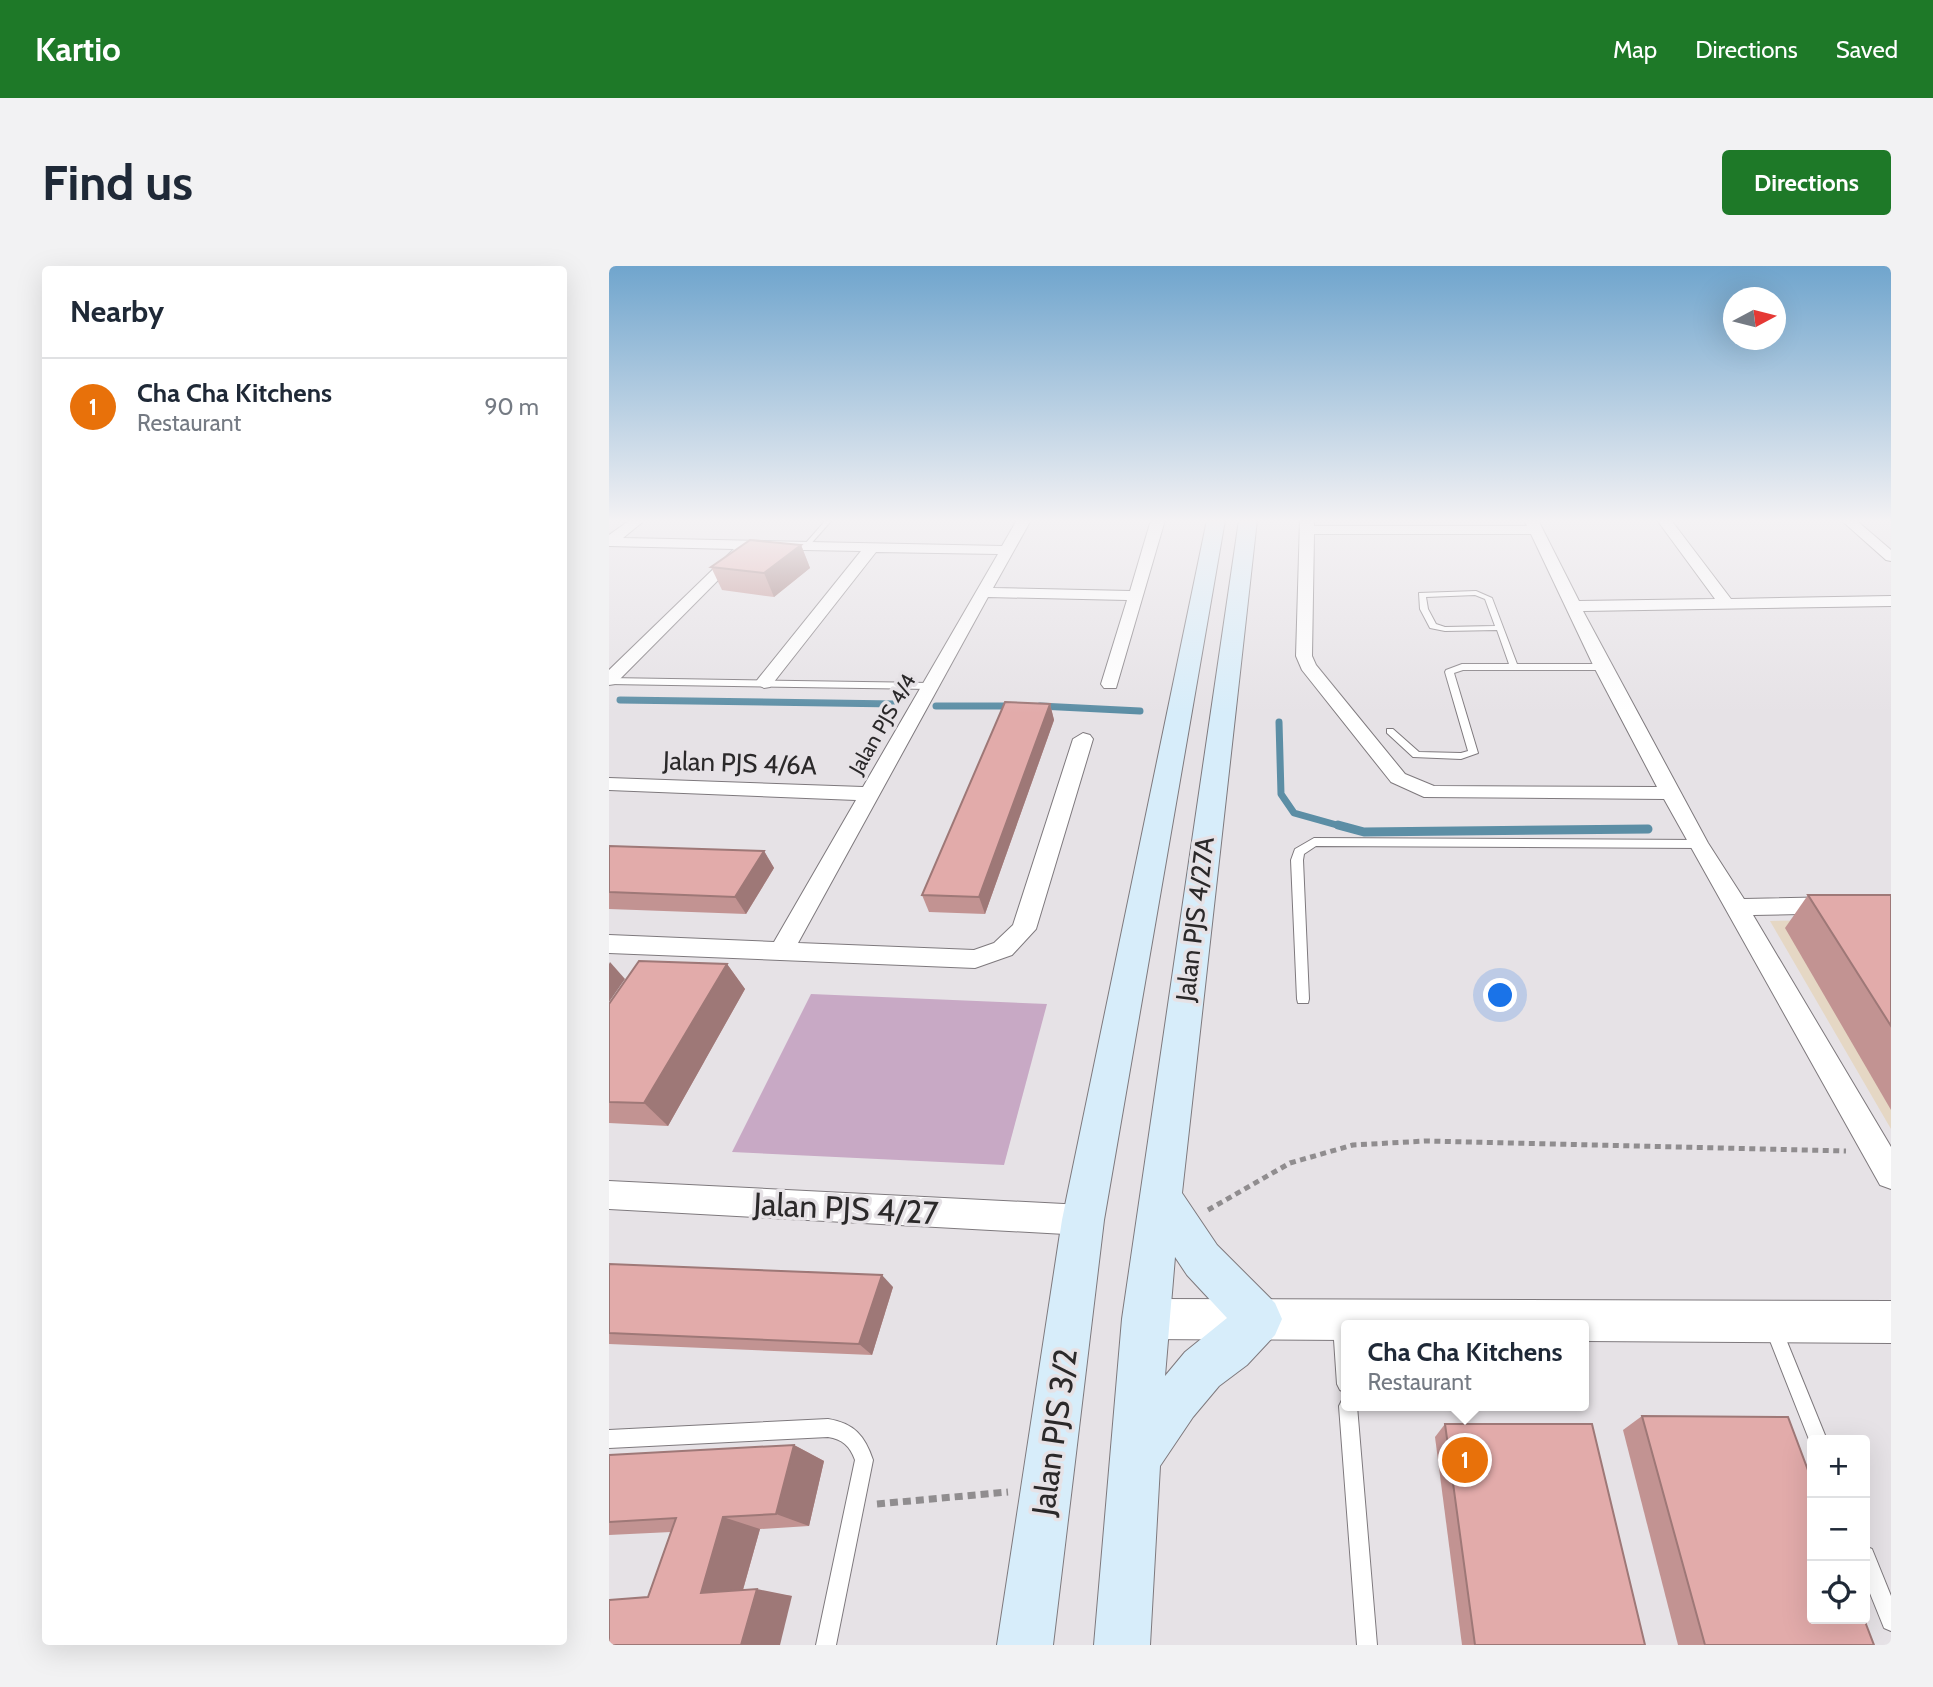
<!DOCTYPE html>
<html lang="en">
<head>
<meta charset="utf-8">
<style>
	body { margin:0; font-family:Cabin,sans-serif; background:#f2f2f3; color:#1f2937 }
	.controls { position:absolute; right:21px; bottom:21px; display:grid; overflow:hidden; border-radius:7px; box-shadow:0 7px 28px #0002 }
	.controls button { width:63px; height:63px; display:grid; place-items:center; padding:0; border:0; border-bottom:2px solid #e0e1e3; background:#fff; color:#1f2937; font:35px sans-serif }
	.compass { position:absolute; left:1114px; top:21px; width:63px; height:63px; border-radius:50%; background:#fff; box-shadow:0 7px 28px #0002; rotate:83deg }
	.you { position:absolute; left:892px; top:730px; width:24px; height:24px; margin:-18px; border:5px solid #fff; border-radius:50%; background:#1a73e8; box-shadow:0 0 0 10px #1a73e833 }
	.badge { display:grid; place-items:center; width:46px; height:46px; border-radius:50%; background:#1e7928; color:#fff; font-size:23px; font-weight:700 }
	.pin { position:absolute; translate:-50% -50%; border:4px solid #fff; box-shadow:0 2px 7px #0006 }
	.popup { position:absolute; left:732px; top:1054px; width:248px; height:91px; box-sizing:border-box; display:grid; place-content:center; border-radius:7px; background:#fff; filter:drop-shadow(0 2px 5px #0005); font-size:23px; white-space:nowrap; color:#747a83 }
	.popup b { font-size:26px; color:#1f2937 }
	.popup::after { content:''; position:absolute; left:50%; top:100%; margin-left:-14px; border:14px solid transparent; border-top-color:#fff }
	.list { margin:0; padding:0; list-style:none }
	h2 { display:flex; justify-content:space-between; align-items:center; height:91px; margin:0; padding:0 28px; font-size:30px }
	h2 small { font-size:23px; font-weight:400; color:#747a83 }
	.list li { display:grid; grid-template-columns:46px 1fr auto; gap:21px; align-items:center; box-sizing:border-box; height:98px; padding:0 28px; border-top:2px solid #e0e1e3 }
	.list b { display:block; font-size:26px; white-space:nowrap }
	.list p { margin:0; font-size:23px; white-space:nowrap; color:#747a83 }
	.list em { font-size:23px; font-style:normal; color:#747a83 }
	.icon { flex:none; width:38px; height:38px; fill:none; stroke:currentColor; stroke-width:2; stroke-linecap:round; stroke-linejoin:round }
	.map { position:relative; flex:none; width:1282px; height:1379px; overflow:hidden; border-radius:7px }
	header { display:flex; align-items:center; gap:42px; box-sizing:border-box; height:98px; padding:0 35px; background:#1e7928; color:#fff }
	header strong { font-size:33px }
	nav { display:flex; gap:38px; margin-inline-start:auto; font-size:24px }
	.intro { display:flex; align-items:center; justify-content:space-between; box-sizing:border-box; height:168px; padding:0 42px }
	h1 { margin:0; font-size:49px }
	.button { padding:18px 32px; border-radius:7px; background:#1e7928; color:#fff; font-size:24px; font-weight:700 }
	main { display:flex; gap:42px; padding:0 42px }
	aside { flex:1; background:#fff; border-radius:7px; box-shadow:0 7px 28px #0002 }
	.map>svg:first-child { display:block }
	.industrial { fill:#e5d7c4 }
	.green { fill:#c8a9c5 }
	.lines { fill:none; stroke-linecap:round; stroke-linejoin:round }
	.stream-far1 { stroke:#5c8ea5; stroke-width:7 }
	.stream { stroke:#5c8ea5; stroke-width:9 }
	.service-casing { stroke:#7e797d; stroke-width:2 }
	.minor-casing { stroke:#7e797d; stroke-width:2 }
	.tertiary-casing { stroke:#7e797d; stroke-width:2 }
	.secondary-casing { stroke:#7e797d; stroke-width:2 }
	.path-far1 { stroke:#908d8f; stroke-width:5; stroke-dasharray:6 4.5; stroke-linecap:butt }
	.path { stroke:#908d8f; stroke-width:7; stroke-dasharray:8 5; stroke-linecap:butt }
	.service { fill:#fff; fill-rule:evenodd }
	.minor { fill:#fff; fill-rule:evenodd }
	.tertiary { fill:#fff; fill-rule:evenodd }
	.secondary { fill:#d7edfa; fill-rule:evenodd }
	.wall { fill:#c29392 }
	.shaded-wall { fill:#9e7877 }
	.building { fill:#e2abaa; stroke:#9e7877; stroke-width:2 }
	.labels { text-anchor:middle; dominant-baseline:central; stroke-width:7; stroke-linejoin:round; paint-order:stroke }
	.far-street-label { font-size:21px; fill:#2b292a; stroke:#e6e2e6 }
	.street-label { font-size:26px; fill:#2b292a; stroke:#e6e2e6 }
	.near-street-label { font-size:32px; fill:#2b292a; stroke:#e6e2e6 }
</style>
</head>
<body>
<header>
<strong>Kartio</strong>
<nav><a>Map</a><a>Directions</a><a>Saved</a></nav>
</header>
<div class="intro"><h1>Find us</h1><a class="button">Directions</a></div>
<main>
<aside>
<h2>Nearby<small></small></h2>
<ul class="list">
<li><span class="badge" style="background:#e8710a">1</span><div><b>Cha Cha Kitchens</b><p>Restaurant</p></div><em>90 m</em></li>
</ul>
</aside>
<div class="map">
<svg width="1282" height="1379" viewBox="0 0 1282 1379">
	<rect width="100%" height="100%" fill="#e6e2e6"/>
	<path class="industrial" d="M 1282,653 L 1282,863 L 1161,655 Z"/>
	<path class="green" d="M 202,728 L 438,738 L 395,899 L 123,886 Z"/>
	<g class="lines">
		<g class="stream-far1">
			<path d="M 11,434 L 287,438"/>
			<path d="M 327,440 L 403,440"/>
			<path d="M 431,440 L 531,445"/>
			<path d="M 670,456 L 672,528 L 685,547 L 735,561"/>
		</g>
		<path class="stream" d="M 729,559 L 755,566 L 1039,563"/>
		<defs>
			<g id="service">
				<path d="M 217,254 L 223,254 L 199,281 L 195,281 L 195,279 Z"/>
				<path d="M 867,325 L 883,332 L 908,398 L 994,398 L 998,401 L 994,404 L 854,404 L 845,407 L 869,487 L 852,493 L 804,491 L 778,467 L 778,463 L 784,463 L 810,486 L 852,487 L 859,485 L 836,406 L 837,404 L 853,398 L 900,398 L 888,364 L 836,365 L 821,362 L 811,343 L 810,327 ZM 866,329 L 876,333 L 886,360 L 836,361 L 827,358 L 819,343 L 817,331 Z"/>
				<path d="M 0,412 L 321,417 L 325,420 L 321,423 L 0,418 Z"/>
				<path d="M 705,572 L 1089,574 L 1094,578 L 1089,582 L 707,580 L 695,588 L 694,594 L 700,733 L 699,737 L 689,737 L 688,733 L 682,594 L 686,583 Z"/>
				<path d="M 732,1051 L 738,1053 L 740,1059 L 737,1059 L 737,1127 L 731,1124 L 728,1118 L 724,1059 L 726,1053 Z"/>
				<path d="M 1164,1054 L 1170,1056 L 1218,1174 L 1203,1174 L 1203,1181 L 1156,1062 L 1158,1056 Z"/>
				<path d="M 737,1132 L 737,1140 L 748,1140 L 768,1379 L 748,1379 L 730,1140 L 733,1134 Z"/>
				<path d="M 219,1153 C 245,1157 256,1170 264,1194 L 227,1379 L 207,1379 L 246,1194 C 241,1180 233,1173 219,1171 L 0,1182 L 0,1164 Z"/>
				<path d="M 1256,1280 L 1263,1283 L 1282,1330 L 1282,1365 L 1275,1362 L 1256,1315 Z"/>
			</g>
			<g id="minor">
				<path d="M 21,254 L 36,254 L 14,272 L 393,280 L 408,254 L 422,254 L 384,322 L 521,325 L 542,254 L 556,254 L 507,422 L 495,422 L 492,418 L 518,334 L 379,331 L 189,677 L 365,684 L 385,677 L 404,659 L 464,473 L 474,467 L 481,469 L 484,473 L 427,663 L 403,689 L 366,702 L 0,687 L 0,669 L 165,676 L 247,534 L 0,524 L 0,512 L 254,521 L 389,288 L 267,286 L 161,421 L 155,422 L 146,417 L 149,413 L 252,285 L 134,283 L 136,286 L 134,289 L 6,418 L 0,419 L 0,404 L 125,283 L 0,280 L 0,269 Z"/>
				<path d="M 691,254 L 705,254 L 705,260 L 918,260 L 915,254 L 929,254 L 970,335 L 1106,333 L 1048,254 L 1062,254 L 1122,333 L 1282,330 L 1282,340 L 974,345 L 1099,577 L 1135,633 L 1282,630 L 1282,646 L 1144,649 L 1282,881 L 1282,923 L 1271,919 L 1055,533 L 815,531 L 782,516 L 693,404 L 687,390 ZM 705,268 L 922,268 L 985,401 L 1048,521 L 825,520 L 796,508 L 707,399 L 703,390 Z"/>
				<path d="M 1232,254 L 1247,254 L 1282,284 L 1282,295 L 1277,294 Z"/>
				<path d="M 0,915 L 474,939 L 485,943 L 490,954 L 485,965 L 474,969 L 0,943 Z"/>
			</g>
			<path id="tertiary" d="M 536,1033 L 1282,1035 L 1282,1077 L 975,1075 L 975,1059 L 737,1059 L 737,1074 L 536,1073 L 522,1067 L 516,1053 L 522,1039 Z"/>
			<g id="secondary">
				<path d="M 598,254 L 616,254 L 495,954 L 444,1379 L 388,1379 L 453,954 Z"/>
				<path d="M 630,254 L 648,254 L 573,927 L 608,979 L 666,1037 L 673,1053 L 666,1069 L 638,1099 L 610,1120 L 584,1151 L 551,1200 L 541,1379 L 485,1379 L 513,1053 ZM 566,991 L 578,1009 L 618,1052 L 576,1086 L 556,1110 Z"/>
			</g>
		</defs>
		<use href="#service" class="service-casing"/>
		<use href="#minor" class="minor-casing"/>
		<use href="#tertiary" class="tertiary-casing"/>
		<use href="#secondary" class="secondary-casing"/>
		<path class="path-far1" d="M 599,944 L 681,897 L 744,879 L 817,875 L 1237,885"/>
		<path class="path" d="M 268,1238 L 399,1226"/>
		<use href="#service" class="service"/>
		<use href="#minor" class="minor"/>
		<use href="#tertiary" class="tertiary"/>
		<use href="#secondary" class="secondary"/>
	</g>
	<g class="wall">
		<path d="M 192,279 L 201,302 L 165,331 L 113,324 L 102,301 Z"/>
		<path d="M 441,438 L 445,454 L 376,648 L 320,646 L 313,629 Z"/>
		<path d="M 0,580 L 155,585 L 165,602 L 137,648 L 0,643 Z"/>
		<path d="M 1199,629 L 1282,629 L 1282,844 L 1176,662 Z"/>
		<path d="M 118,698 L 136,723 L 59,860 L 0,857 L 0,738 Z"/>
		<path d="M 0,998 L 284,1021 L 263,1089 L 0,1078 Z"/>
		<path d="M 1033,1150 L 1265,1379 L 1069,1379 L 1014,1164 Z"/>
		<path d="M 836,1158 L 1036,1379 L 853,1379 L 826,1171 Z"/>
		<path d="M 185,1179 L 215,1195 L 200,1260 L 151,1263 L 134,1324 L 183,1330 L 39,1331 L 62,1266 L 0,1269 L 0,1189 Z"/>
	</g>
	<g class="shaded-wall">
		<path d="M 192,279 L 201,302 L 165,331 L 155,307 Z"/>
		<path d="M 441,438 L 445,454 L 376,648 L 370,631 Z"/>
		<path d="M 155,585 L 165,602 L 137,648 L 126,631 Z"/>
		<path d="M 1,696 L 16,713 L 0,736 L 0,698 Z"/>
		<path d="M 118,698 L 136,723 L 59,860 L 35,837 Z"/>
		<path d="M 273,1009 L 284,1021 L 263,1089 L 250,1078 Z"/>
		<path d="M 185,1179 L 215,1195 L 200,1260 L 167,1248 Z"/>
		<path d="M 114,1251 L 151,1263 L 131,1334 L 92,1327 Z"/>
		<path d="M 148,1323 L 183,1330 L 171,1379 L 132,1379 Z"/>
	</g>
	<g class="building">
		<path d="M 141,274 L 192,279 L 155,307 L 102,301 Z"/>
		<path d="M 396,436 L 441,438 L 370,631 L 313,629 Z"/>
		<path d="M 0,580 L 155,585 L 126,631 L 0,626 Z"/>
		<path d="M 1199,629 L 1282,629 L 1282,760 Z"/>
		<path d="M 30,695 L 118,698 L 35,837 L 0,836 L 0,738 Z"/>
		<path d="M 0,998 L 273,1009 L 250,1078 L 0,1067 Z"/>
		<path d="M 1033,1150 L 1179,1151 L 1203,1215 L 1203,1353 L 1255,1353 L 1265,1379 L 1096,1379 Z"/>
		<path d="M 836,1158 L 983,1158 L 1036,1379 L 866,1379 Z"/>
		<path d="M 185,1179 L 167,1248 L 114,1251 L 92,1327 L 148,1323 L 132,1379 L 0,1379 L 0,1334 L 39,1331 L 67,1252 L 0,1256 L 0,1189 Z"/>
	</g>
	<linearGradient id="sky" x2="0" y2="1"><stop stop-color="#70a5cd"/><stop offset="0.57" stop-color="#f4f2f4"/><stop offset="1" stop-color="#f4f2f4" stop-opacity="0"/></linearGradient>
	<rect width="1282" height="447" fill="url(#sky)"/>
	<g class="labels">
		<g class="far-street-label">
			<text transform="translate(273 458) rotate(-60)">Jalan PJS 4/4</text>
		</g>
		<g class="street-label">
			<text transform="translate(131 497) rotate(2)">Jalan PJS 4/6A</text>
			<text transform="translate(586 653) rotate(-83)">Jalan PJS 4/27A</text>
		</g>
		<g class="near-street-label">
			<text transform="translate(237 942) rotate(3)">Jalan PJS 4/27</text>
			<text transform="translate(445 1166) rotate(-82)">Jalan PJS 3/2</text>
		</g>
	</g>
</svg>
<div class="controls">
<button>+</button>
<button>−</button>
<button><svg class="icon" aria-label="locate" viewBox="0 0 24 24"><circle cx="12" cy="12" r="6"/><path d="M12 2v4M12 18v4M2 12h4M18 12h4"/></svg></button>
</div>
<svg class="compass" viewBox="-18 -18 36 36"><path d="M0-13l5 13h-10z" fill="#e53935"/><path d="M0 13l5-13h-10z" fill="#747a83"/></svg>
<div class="you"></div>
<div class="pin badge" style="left:856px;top:1194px;background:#e8710a">1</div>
<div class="popup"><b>Cha Cha Kitchens</b>Restaurant</div>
</div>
</main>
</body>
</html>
